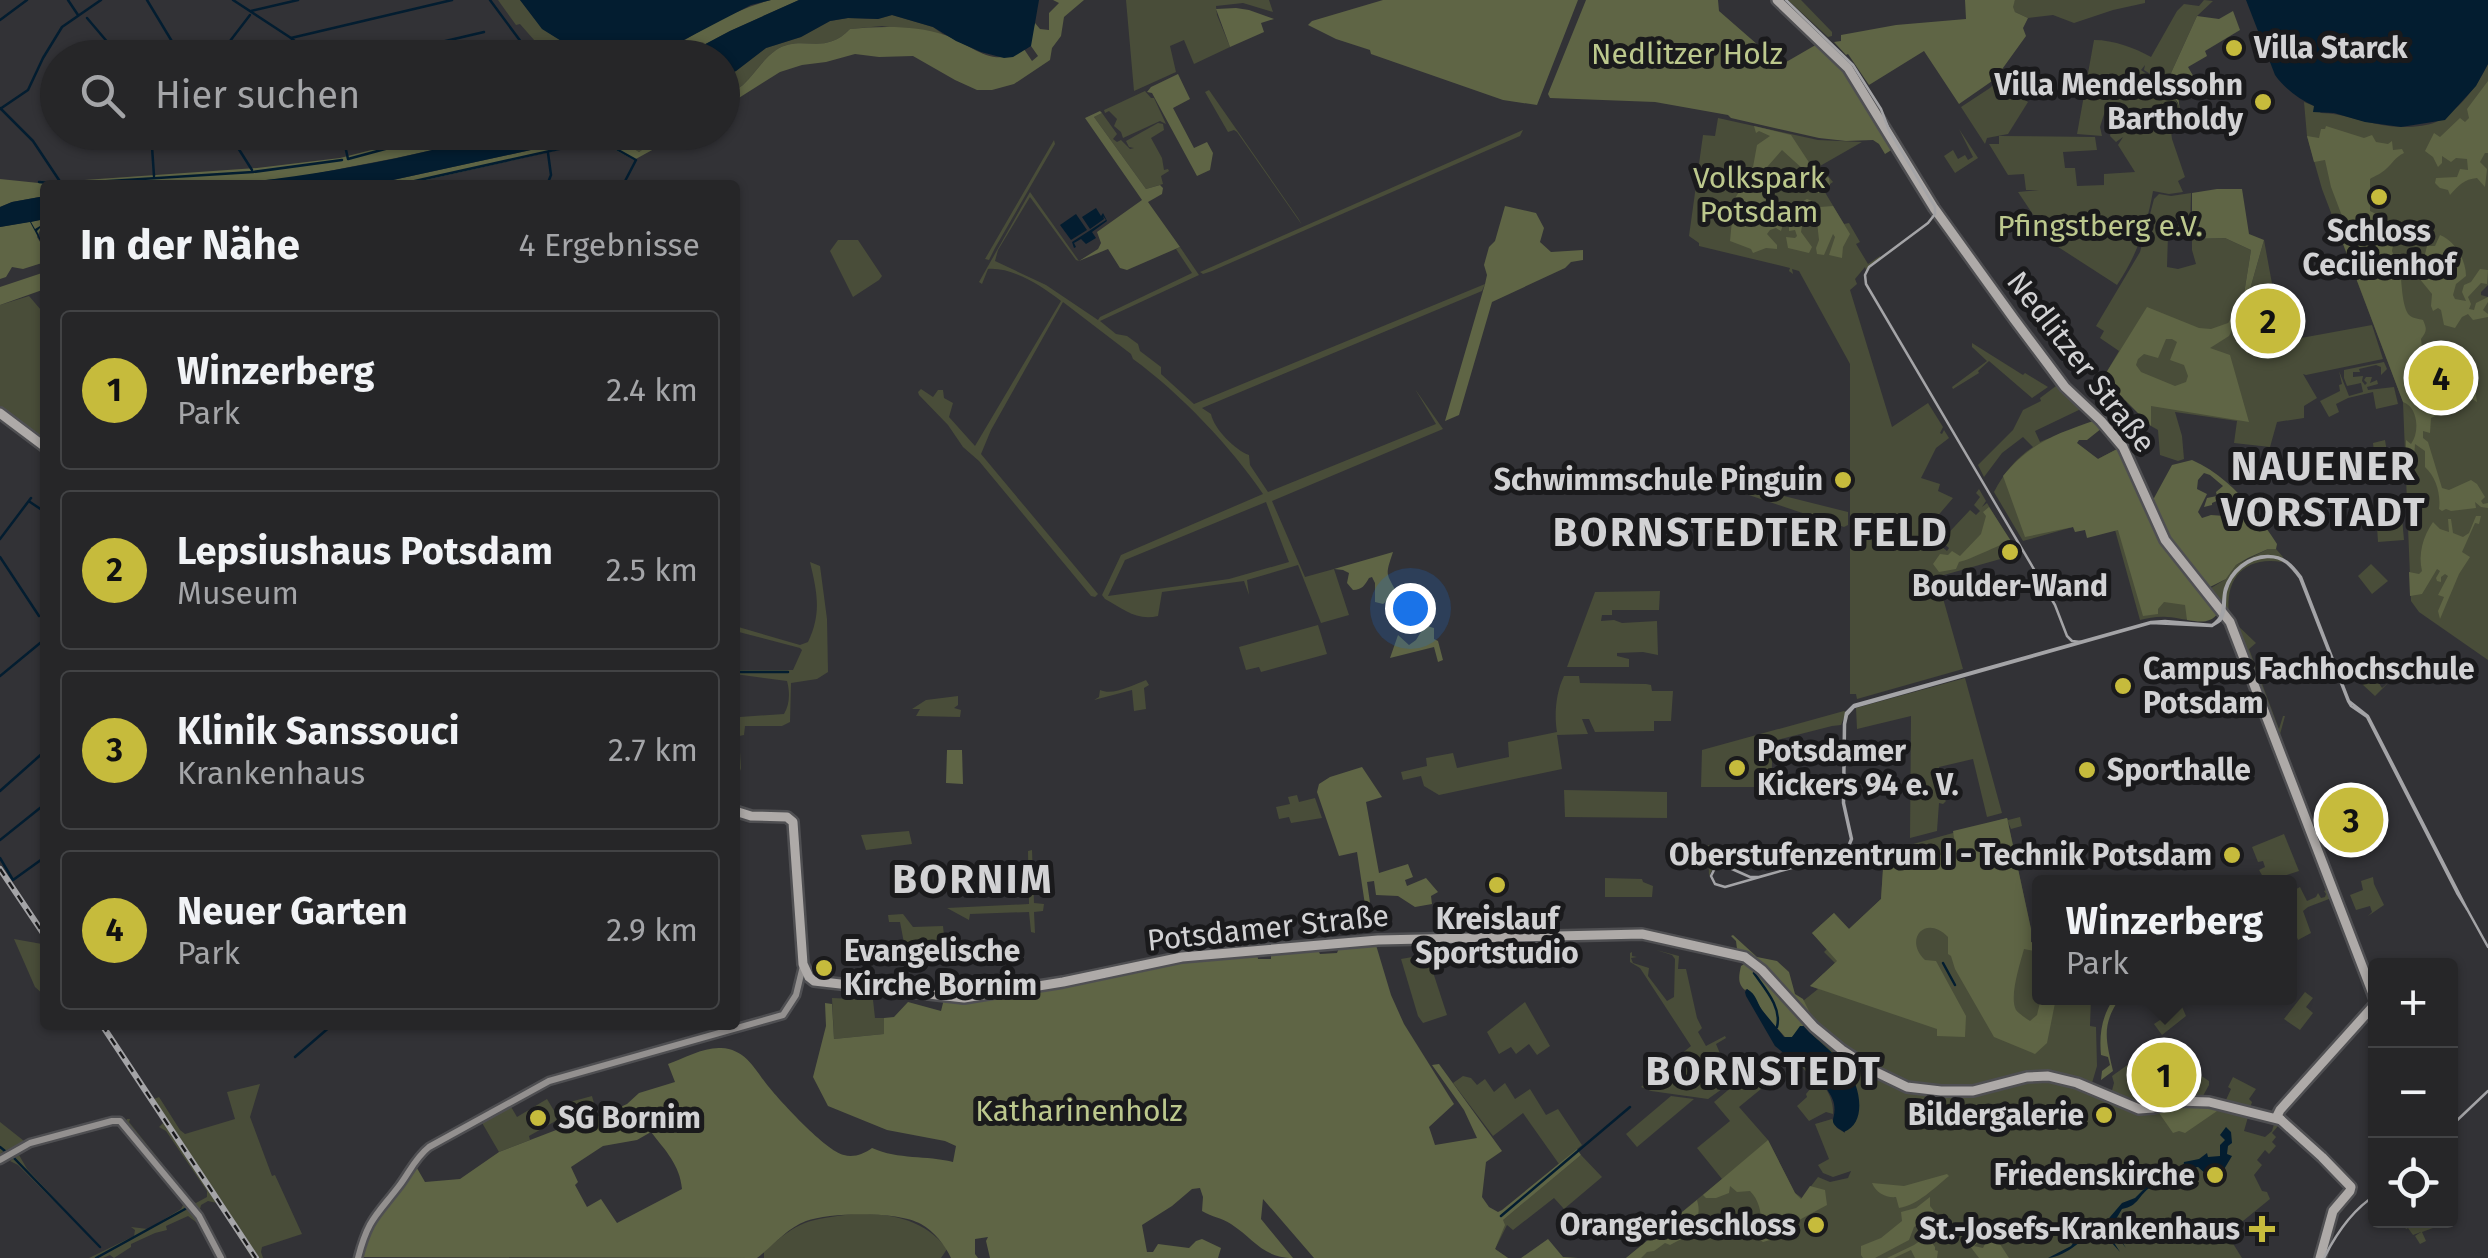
<!DOCTYPE html>
<html lang="de">
<head>
<meta charset="utf-8">
<style>
	body { margin:0; font-family:"Fira Sans",sans-serif; background:#323234; color:#f1f3f6 }
	.controls { position:absolute; right:30px; bottom:30px; display:grid; overflow:hidden; border-radius:10px; box-shadow:0 2px 8px #0004 }
	.controls button { width:90px; height:90px; display:grid; place-items:center; padding:0; border:0; border-bottom:2px solid #424345; background:#262628; color:#f1f3f6; font:50px sans-serif }
	.you { position:absolute; left:1410px; top:608px; width:35px; height:35px; margin:-25px; border:8px solid #fff; border-radius:50%; background:#1a73e8; box-shadow:0 0 0 15px #1a73e833 }
	.badge { display:grid; place-items:center; width:65px; height:65px; border-radius:50%; background:#c6bb3c; color:#111; font-size:32px; font-weight:700 }
	.pin { position:absolute; translate:-50% -50%; border:5px solid #fff; box-shadow:0 2px 10px #0006 }
	.popup { position:absolute; left:2032px; top:875px; width:265px; height:130px; box-sizing:border-box; display:grid; place-content:center; border-radius:10px; background:#262628; filter:drop-shadow(0 2px 8px #0005); font-size:32px; white-space:nowrap; color:#a4a5a8 }
	.popup b { font-size:38px; color:#f1f3f6 }
	.popup::after { content:''; position:absolute; left:50%; top:100%; margin-left:-20px; border:20px solid transparent; border-top-color:#262628 }
	.list { margin:0; padding:0; list-style:none }
	h2 { display:flex; justify-content:space-between; align-items:center; height:130px; margin:0; padding:0 40px; font-size:42px }
	h2 small { font-size:32px; font-weight:400; color:#a4a5a8 }
	.list li { display:grid; grid-template-columns:65px 1fr auto; gap:30px; align-items:center; box-sizing:border-box; height:160px; margin:0 20px 20px; padding:0 20px; border:2px solid #424345; border-radius:10px }
	.list b { display:block; font-size:38px; white-space:nowrap }
	.list p { margin:0; font-size:32px; white-space:nowrap; color:#a4a5a8 }
	.list em { font-size:32px; font-style:normal; color:#a4a5a8 }
	.icon { flex:none; width:55px; height:55px; fill:none; stroke:currentColor; stroke-width:2; stroke-linecap:round; stroke-linejoin:round }
	.map { position:relative; flex:none; width:2488px; height:1258px; overflow:hidden }
	.search { position:absolute; background:#262628; box-shadow:0 2px 8px #0004; left:40px; top:40px; width:700px; height:110px; display:flex; align-items:center; gap:25px; box-sizing:border-box; padding:0 35px; border-radius:55px; color:#a4a5a8; font-size:38px }
	.panel { position:absolute; background:#262628; box-shadow:0 2px 8px #0004; left:40px; top:180px; width:700px; height:850px; border-radius:10px }
	.map>svg:first-child { display:block }
	.green { fill:#494d39; fill-rule:evenodd }
	.forest { fill:#5f6545; fill-rule:evenodd }
	.water { fill:#031d30 }
	.lines { fill:none; stroke-linecap:round; stroke-linejoin:round }
	.stream { stroke:#031d30; stroke-width:2.5 }
	.secondary-casing { stroke:#4f4f52; stroke-width:11 }
	.primary-casing { stroke:#4f4f52; stroke-width:14 }
	.secondary { stroke:#93908f; stroke-width:6 }
	.primary { stroke:#aeaaa8; stroke-width:9 }
	.tram { stroke:#a4a4a7; stroke-width:2.5 }
	.rail-casing { stroke:#a4a4a7; stroke-width:6 }
	.rail { stroke:#1a1a1c; stroke-width:2.5; stroke-dasharray:8; stroke-linecap:butt }
	.poi-dot { fill:#c6bb3c; stroke:#1a1a1c; stroke-width:4 }
	.labels { text-anchor:middle; dominant-baseline:central; stroke-width:10; stroke-linejoin:round; paint-order:stroke }
	.poi-label { font-size:30px; font-weight:bold; fill:#d2d2d4; stroke:#1a1a1c; text-anchor:end }
	.park-label { font-size:30px; fill:#bcc88d; stroke:#1a1a1c }
	.street-label { font-size:30px; fill:#d2d2d4; stroke:#1a1a1c }
	.district-label { font-size:40px; font-weight:bold; letter-spacing:2.5px; fill:#d2d2d4; stroke:#1a1a1c }
</style>
</head>
<body>
<div class="map">
<svg width="2488" height="1258" viewBox="0 0 2488 1258">
	<rect width="100%" height="100%" fill="#323236"/>
	<g class="green">
		<path d="M 498,0 L 520,0 L 543,29 L 587,57 L 549,57 L 520,24 L 516,25 Z"/>
		<path d="M 1126,0 L 1269,0 L 1273,12 L 1243,3 L 1216,6 L 1217,15 L 1230,47 L 1194,64 L 1184,40 L 1170,46 L 1176,72 L 1134,91 Z"/>
		<path d="M 1788,0 L 1801,0 L 1832,32 L 1832,36 L 1828,37 Z"/>
		<path d="M 2015,0 L 2145,0 L 2145,3 L 2113,10 L 2074,23 L 2053,15 L 2028,18 L 2015,12 L 2012,7 Z"/>
		<path d="M 2204,0 L 2213,1 L 2197,16 L 2166,84 L 2144,70 L 2145,65 L 2141,70 C 2157,81 2175,90 2180,111 L 2169,115 L 2172,139 L 2185,177 L 2178,181 L 2183,192 L 2169,194 L 2153,191 C 2147,226 2137,255 2117,285 L 2052,243 L 2018,192 L 2039,190 L 2026,190 L 2024,174 L 2008,175 L 1989,144 L 1999,144 L 1999,136 L 2095,137 L 2097,150 L 2063,152 L 2065,168 L 2075,168 L 2077,186 L 2104,185 L 2104,174 L 2135,172 L 2118,145 L 2123,137 L 2116,142 L 2110,136 L 2116,107 L 2105,111 L 2100,127 L 2102,136 L 2077,134 L 2094,40 C 2114,40 2135,48 2151,57 L 2177,11 L 2184,4 L 2199,6 Z"/>
		<path d="M 892,15 L 933,27 L 944,35 L 882,26 L 850,29 C 823,57 802,33 776,50 C 763,59 754,75 743,85 C 737,90 729,94 723,99 L 723,77 L 736,71 L 766,48 L 801,37 L 830,21 L 848,18 L 878,19 Z"/>
		<path d="M 2488,64 L 2488,285 L 2481,292 L 2481,295 L 2488,297 L 2488,660 L 2419,612 L 2411,601 L 2403,402 L 2322,189 L 2307,136 L 2304,102 L 2314,106 L 2321,113 C 2342,113 2362,122 2382,125 C 2397,128 2423,128 2436,122 C 2457,113 2479,84 2488,64 Z"/>
		<path d="M 2007,71 L 2025,78 L 2015,93 L 2028,102 L 2008,134 L 1987,138 L 1985,144 L 1961,107 L 1990,88 Z"/>
		<path d="M 1209,90 L 1298,218 L 1302,225 L 1237,132 L 1234,130 L 1228,132 L 1205,92 Z"/>
		<path d="M 1145,91 L 1151,98 L 1154,98 L 1166,124 L 1160,121 L 1123,138 L 1121,132 L 1114,126 L 1117,119 L 1109,111 L 1105,113 L 1104,110 Z"/>
		<path d="M 1102,113 L 1117,134 L 1113,139 L 1117,142 L 1121,140 L 1130,149 L 1134,148 L 1129,147 L 1126,141 L 1158,123 L 1163,124 L 1164,130 L 1151,138 L 1162,158 L 1164,170 L 1168,169 L 1169,171 L 1161,176 L 1163,184 L 1146,189 L 1094,117 Z"/>
		<path d="M 1718,118 L 1818,140 L 1862,142 L 1820,166 L 1833,182 L 1823,189 L 1844,224 L 1849,223 L 1860,242 L 1856,244 L 1868,264 L 1880,256 L 1881,258 L 1866,270 L 1865,267 L 1855,279 L 1857,284 L 1850,290 L 1892,427 L 1928,403 L 1943,427 L 1940,433 L 1942,434 L 1944,430 L 1949,438 L 1936,448 L 1921,478 L 1940,484 L 1938,491 L 1953,498 L 1924,532 L 1947,551 L 1949,548 L 1941,541 L 1970,510 L 1976,515 L 1980,511 L 1974,505 L 1980,497 L 1976,493 L 1979,489 L 1986,501 L 1982,507 L 1987,503 L 2018,554 L 1937,577 L 1963,669 L 1857,699 L 1856,694 L 1850,694 L 1850,364 L 1799,271 L 1792,269 L 1793,274 L 1789,271 L 1790,268 L 1699,246 L 1699,243 L 1689,236 L 1703,135 L 1715,136 Z"/>
		<path d="M 1959,129 L 1978,158 L 1955,173 L 1944,156 L 1953,150 L 1958,159 L 1965,155 L 1968,160 L 1973,157 Z"/>
		<path d="M 1523,130 L 1520,136 L 1212,271 L 1203,274 L 1200,272 Z"/>
		<path d="M 609,133 L 667,133 L 639,152 Z"/>
		<path d="M 1054,140 L 1055,144 L 995,248 L 989,260 L 985,259 Z"/>
		<path d="M 1030,192 L 1079,261 L 1076,260 L 1030,197 L 998,250 L 995,261 L 1046,285 L 1098,320 L 1100,317 L 1192,273 L 1176,249 L 1180,247 L 1199,275 L 1100,321 L 1116,334 L 1127,336 L 1138,344 L 1140,351 L 1161,367 L 1161,374 L 1194,404 L 1485,284 L 1482,291 L 1202,408 L 1211,414 C 1214,429 1235,450 1249,455 L 1250,465 L 1268,492 L 1436,424 L 1415,389 L 1443,429 L 1272,501 L 1305,577 L 1334,569 L 1349,615 L 1321,623 L 1298,565 L 1247,580 L 1249,595 L 1244,581 L 1162,592 L 1158,616 C 1136,621 1124,609 1105,599 L 1102,595 L 1121,555 L 1263,494 C 1231,447 1180,393 1133,359 L 1131,354 L 1063,302 L 991,430 L 981,454 L 1098,594 L 1095,597 L 1091,596 L 979,461 L 963,447 L 948,425 L 919,395 L 918,392 L 921,389 L 933,397 L 938,390 L 943,390 L 944,398 L 953,403 L 949,417 L 975,446 L 1061,301 C 1042,286 1012,267 988,269 L 982,284 L 979,282 ZM 1266,502 L 1289,562 L 1229,579 L 1108,596 L 1125,560 Z"/>
		<path d="M 2191,193 L 2190,234 L 2168,234 L 2167,267 L 2178,269 L 2196,264 L 2192,250 L 2192,239 L 2225,238 L 2251,250 L 2244,294 L 2228,323 L 2229,335 L 2245,307 L 2264,240 L 2277,311 L 2246,318 L 2249,332 L 2266,329 L 2269,344 L 2372,325 L 2383,359 L 2306,375 L 2303,374 L 2317,398 L 2304,406 L 2304,418 L 2277,422 L 2270,447 L 2234,443 L 2237,421 L 2175,412 L 2182,436 L 2184,459 L 2178,461 L 2160,455 L 2158,430 L 2151,426 L 2103,378 L 2119,351 L 2100,338 L 2104,331 L 2096,326 L 2140,252 L 2154,199 L 2159,194 L 2171,196 Z"/>
		<path d="M 838,240 L 858,240 L 882,276 L 879,280 L 853,297 L 830,251 Z"/>
		<path d="M 29,296 L 41,310 L 45,309 L 45,431 L 41,436 L 0,406 L 0,305 Z"/>
		<path d="M 1972,343 L 2023,375 L 2025,373 L 2048,387 L 2032,398 L 1989,361 L 1978,371 L 1979,373 L 1953,389 L 1952,387 L 1987,361 L 1972,347 Z"/>
		<path d="M 2384,362 L 2387,369 L 2381,375 L 2381,367 L 2376,365 L 2359,369 L 2360,372 L 2353,372 L 2353,377 L 2363,376 L 2362,381 L 2365,385 L 2367,383 L 2364,380 L 2366,377 L 2372,377 L 2370,383 L 2377,380 L 2378,384 L 2367,387 L 2368,390 L 2394,387 L 2398,404 L 2376,409 L 2373,392 L 2348,398 L 2336,404 L 2339,412 L 2329,417 L 2320,401 L 2340,391 L 2339,385 L 2342,384 L 2339,371 L 2349,396 L 2363,392 L 2361,383 L 2347,386 L 2344,378 L 2344,370 Z"/>
		<path d="M 2056,386 L 2083,408 L 2035,431 L 2040,442 C 2064,429 2078,445 2098,459 L 2119,448 L 2218,614 C 2203,627 2185,618 2167,617 C 2158,616 2149,618 2140,620 L 2115,530 L 2073,527 L 2023,541 L 1994,492 C 2004,473 2015,459 2033,447 L 2023,437 L 2002,453 L 1984,477 L 1978,465 L 2013,430 L 2023,410 L 2041,401 L 2040,398 Z"/>
		<path d="M 2385,440 L 2387,452 L 2402,451 L 2402,470 L 2376,471 L 2373,443 Z"/>
		<path d="M 1740,485 L 1848,512 L 1848,525 L 1844,527 L 1740,492 L 1738,486 Z"/>
		<path d="M 2376,511 L 2390,513 L 2391,518 L 2402,518 L 2404,540 L 2378,542 Z"/>
		<path d="M 2268,549 L 2276,549 L 2283,557 L 2282,562 C 2244,556 2225,579 2229,613 L 2225,611 L 2226,608 L 2223,605 L 2222,607 L 2206,591 L 2226,579 L 2236,565 Z"/>
		<path d="M 810,562 L 820,566 L 827,619 L 828,672 L 817,679 L 791,683 L 790,722 L 782,726 L 745,726 L 744,735 L 739,736 L 741,768 L 739,774 L 735,774 L 735,766 L 738,765 L 736,719 L 740,717 L 784,714 C 790,704 790,692 787,681 L 735,674 L 735,670 L 793,670 L 802,650 L 800,648 L 735,631 L 735,626 L 800,645 L 808,642 C 822,613 817,592 810,562 Z"/>
		<path d="M 2371,564 L 2388,581 L 2372,594 L 2358,576 Z"/>
		<path d="M 1660,591 L 1659,610 L 1612,610 L 1612,615 L 1602,615 L 1601,621 L 1614,620 L 1622,623 L 1657,621 L 1658,655 L 1643,652 L 1617,653 L 1617,656 L 1629,659 L 1629,667 L 1567,667 L 1595,592 Z"/>
		<path d="M 2234,622 L 2256,643 L 2249,649 L 2279,729 L 2283,716 L 2285,716 L 2279,738 Z"/>
		<path d="M 1318,625 L 1327,654 L 1261,672 L 1259,667 L 1246,670 L 1239,647 Z"/>
		<path d="M 2366,660 L 2368,661 L 2368,664 L 2378,664 L 2381,667 L 2375,677 L 2382,688 L 2390,681 L 2375,696 L 2362,684 Z"/>
		<path d="M 1564,676 L 1579,676 L 1580,683 L 1646,684 L 1651,685 L 1652,691 L 1673,691 L 1671,721 L 1654,721 L 1654,731 L 1595,732 L 1589,719 L 1582,719 L 1588,734 L 1557,735 L 1562,769 L 1439,795 L 1424,786 L 1421,776 L 1403,780 L 1401,772 L 1427,766 L 1426,758 L 1453,753 L 1457,768 L 1509,757 L 1508,742 L 1557,732 C 1554,715 1556,692 1564,676 Z"/>
		<path d="M 1965,678 L 2002,813 L 1987,817 L 1973,759 L 1939,767 L 1939,798 L 1942,797 L 1946,801 L 1943,804 L 1939,803 L 1937,831 L 1910,838 L 1911,716 L 1857,729 L 1856,708 Z"/>
		<path d="M 1146,680 L 1149,685 L 1144,688 L 1146,709 L 1134,711 L 1132,690 L 1094,700 L 1099,697 L 1100,690 C 1113,696 1133,685 1146,680 Z"/>
		<path d="M 958,696 L 958,705 L 954,708 L 961,710 L 960,717 L 916,716 L 920,709 L 912,709 L 926,700 Z"/>
		<path d="M 1844,711 L 1846,712 L 1841,725 L 1832,726 L 1773,741 L 1771,787 L 1701,787 L 1702,750 Z"/>
		<path d="M 1564,790 L 1667,792 L 1667,818 L 1565,817 Z"/>
		<path d="M 1297,795 L 1299,802 L 1315,798 L 1322,818 L 1291,823 L 1289,817 L 1279,819 L 1276,807 L 1290,804 L 1288,797 Z"/>
		<path d="M 2020,817 L 2022,826 L 2011,829 L 2008,822 L 2031,929 L 2031,942 L 2039,945 L 2039,998 L 2091,998 L 2090,1026 L 2096,1027 L 2097,1066 L 2092,1083 L 2094,1089 L 2110,1098 L 2114,1083 L 2112,1076 L 2161,1041 L 2169,1056 L 2176,1060 L 2167,1047 L 2177,1040 L 2181,1048 L 2194,1052 L 2187,1063 L 2177,1060 L 2209,1081 L 2209,1085 L 2199,1103 L 2248,1117 L 2244,1131 L 2265,1137 L 2272,1131 L 2274,1124 L 2278,1126 L 2272,1133 L 2276,1137 L 2272,1142 L 2276,1146 L 2269,1154 L 2265,1150 L 2257,1160 L 2262,1165 L 2254,1175 L 2262,1191 L 2267,1192 L 2270,1199 L 2227,1234 L 2242,1258 L 1626,1258 L 1722,1179 L 1697,1148 L 1730,1121 L 1714,1102 L 1747,1074 L 1761,1089 L 1739,1107 L 1768,1140 L 1795,1193 L 1802,1198 L 1818,1177 L 1830,1182 L 1848,1178 L 1851,1171 L 1833,1177 L 1823,1173 L 1818,1165 L 1829,1159 L 1815,1124 L 1832,1119 L 1837,1128 L 1845,1133 L 1842,1063 L 1814,1038 L 1804,1026 L 1807,1023 L 1849,1052 L 1810,1019 L 1812,1017 L 1803,1001 L 1818,989 L 1810,986 L 1835,963 L 1824,952 L 1827,949 L 1812,933 L 1834,913 L 1849,929 L 1881,899 L 1884,854 L 1888,851 L 2007,818 L 2008,820 Z"/>
		<path d="M 909,831 L 912,844 L 866,850 L 861,835 Z"/>
		<path d="M 2284,834 L 2299,871 L 2266,882 L 2259,870 L 2265,867 L 2263,861 L 2258,862 L 2252,847 Z"/>
		<path d="M 1708,845 L 1737,845 L 1737,870 L 1720,865 L 1713,868 L 1709,876 Z"/>
		<path d="M 1032,850 L 1034,903 L 1044,904 L 1043,911 L 1034,912 L 1035,933 L 1031,932 L 1029,912 L 970,914 L 969,920 L 947,908 L 1029,904 L 1028,851 Z"/>
		<path d="M 2373,877 L 2374,884 L 2384,905 L 2368,916 L 2372,912 L 2370,906 L 2356,910 L 2350,895 L 2363,890 L 2361,881 Z"/>
		<path d="M 1605,878 L 1642,879 L 1643,882 L 1653,886 L 1652,897 L 1605,897 Z"/>
		<path d="M 2300,887 L 2307,901 L 2316,897 L 2318,893 L 2321,898 L 2325,897 L 2326,894 L 2324,891 L 2328,889 L 2334,904 L 2329,899 L 2308,907 L 2303,911 L 2311,933 L 2298,940 L 2295,933 L 2297,930 L 2289,920 L 2289,893 Z"/>
		<path d="M 903,914 L 913,927 L 943,926 L 945,945 L 925,946 L 919,941 L 904,943 L 900,922 L 889,922 L 888,915 Z"/>
		<path d="M 14,939 L 42,944 L 45,947 L 45,996 L 35,987 Z"/>
		<path d="M 1656,950 L 1679,956 L 1678,969 L 1686,969 L 1697,1018 L 1702,1028 L 1698,1032 L 1706,1046 L 1725,1036 L 1726,1038 L 1716,1044 L 1724,1063 L 1719,1067 L 1724,1078 L 1717,1084 L 1722,1089 L 1708,1099 L 1651,1091 L 1641,1087 L 1691,1046 L 1640,968 L 1630,962 L 1630,953 L 1632,952 L 1632,956 L 1637,957 L 1631,958 L 1633,963 L 1649,968 L 1648,976 L 1667,1001 L 1674,997 L 1675,959 L 1672,955 Z"/>
		<path d="M 1418,956 L 1429,960 L 1447,1015 L 1423,1023 L 1418,1016 L 1401,959 Z"/>
		<path d="M 2305,992 L 2313,998 L 2306,1007 L 2313,1013 L 2300,1030 L 2284,1019 Z"/>
		<path d="M 832,998 L 873,1000 L 875,1018 L 884,1018 L 884,1034 L 834,1039 Z"/>
		<path d="M 2169,998 L 2175,998 L 2178,1003 L 2180,1002 L 2186,1016 L 2162,1035 L 2154,1024 L 2163,1018 L 2160,1013 L 2168,1002 L 2167,1000 L 2171,1001 Z"/>
		<path d="M 1525,1002 L 1550,1046 L 1537,1055 L 1529,1044 L 1516,1054 L 1511,1047 L 1499,1054 L 1487,1032 Z"/>
		<path d="M 1792,1060 C 1811,1069 1835,1090 1833,1114 L 1826,1112 L 1809,1121 L 1797,1106 L 1807,1097 L 1806,1094 L 1815,1083 L 1803,1068 L 1795,1064 L 1792,1065 Z"/>
		<path d="M 1463,1076 L 1471,1078 L 1477,1085 L 1485,1079 L 1494,1092 L 1505,1083 L 1515,1099 L 1530,1089 L 1546,1115 L 1558,1109 L 1582,1145 L 1559,1164 L 1523,1113 L 1493,1136 L 1453,1083 Z"/>
		<path d="M 2233,1077 L 2256,1089 L 2249,1099 L 2252,1102 L 2250,1108 L 2226,1100 L 2231,1089 L 2228,1087 Z"/>
		<path d="M 260,1084 L 250,1117 L 272,1176 L 275,1175 L 302,1234 L 262,1247 L 261,1252 L 263,1258 L 259,1258 L 154,1099 L 159,1097 L 180,1130 L 185,1134 L 235,1119 L 227,1092 Z"/>
		<path d="M 592,1096 L 597,1114 L 565,1124 L 559,1105 Z"/>
		<path d="M 1671,1096 L 1694,1099 L 1637,1147 L 1626,1134 Z"/>
		<path d="M 547,1099 L 559,1119 L 529,1136 L 530,1140 L 499,1152 L 481,1121 L 510,1105 L 517,1117 Z"/>
		<path d="M 127,1119 L 130,1119 L 129,1122 L 192,1201 L 196,1203 L 207,1197 L 207,1191 L 166,1131 L 159,1127 L 165,1121 L 254,1258 L 252,1258 L 217,1203 L 208,1201 L 201,1205 L 200,1209 L 224,1258 L 222,1258 L 209,1231 L 129,1129 L 126,1121 Z"/>
		<path d="M 0,1122 L 24,1141 L 50,1133 L 51,1135 L 30,1140 L 2,1152 L 0,1156 Z"/>
		<path d="M 118,1125 L 127,1133 L 195,1214 L 219,1258 L 217,1258 L 200,1225 L 188,1216 L 166,1226 L 167,1230 L 155,1233 L 131,1244 L 131,1247 L 114,1258 L 110,1255 L 103,1258 L 89,1258 L 134,1236 L 135,1230 L 131,1227 L 148,1229 L 181,1209 L 184,1203 Z"/>
		<path d="M 19,1155 L 27,1169 L 101,1248 L 18,1165 L 10,1161 Z"/>
		<path d="M 1581,1155 L 1602,1177 L 1564,1209 L 1554,1198 L 1513,1230 L 1507,1225 L 1495,1249 L 1508,1258 L 1469,1258 L 1487,1233 Z"/>
		<path d="M 853,1214 C 889,1213 924,1218 947,1249 L 941,1258 L 764,1258 L 764,1252 C 799,1220 807,1220 853,1214 Z"/>
		<path d="M 2402,1221 L 2443,1221 L 2444,1224 L 2422,1232 L 2426,1241 L 2420,1244 L 2415,1236 L 2421,1232 L 2413,1235 L 2408,1228 L 2406,1229 Z"/>
	</g>
	<g class="forest">
		<path d="M 771,0 L 799,0 L 730,31 L 681,57 L 658,58 C 692,34 730,11 771,0 Z"/>
		<path d="M 1053,0 L 1084,0 L 1064,17 L 1061,36 L 1052,48 L 1050,60 L 1014,84 L 992,90 L 977,90 L 955,80 L 913,56 L 879,57 L 855,54 L 826,62 L 802,65 L 780,72 L 723,108 L 723,99 C 729,94 737,90 743,85 C 754,75 763,59 776,50 C 802,33 823,57 850,29 C 880,26 915,25 945,35 C 974,46 993,70 1024,49 L 1032,61 L 1038,56 L 1031,46 L 1030,38 L 1035,23 L 1040,29 L 1049,30 L 1049,13 L 1059,3 Z"/>
		<path d="M 1383,0 L 1578,0 L 1537,105 L 1503,100 L 1371,54 L 1370,50 L 1336,39 L 1308,25 L 1312,21 Z"/>
		<path d="M 1586,0 L 1718,0 L 1719,11 L 1781,65 L 1819,43 L 1841,61 L 1893,149 L 1885,154 L 1879,144 L 1873,140 L 1846,141 L 1819,138 L 1731,118 L 1728,115 L 1655,102 L 1550,98 L 1548,94 Z"/>
		<path d="M 1965,0 L 2015,0 L 2013,7 L 2015,12 L 2028,18 L 2023,28 L 2026,36 L 1995,79 L 1959,104 L 1924,51 L 1869,85 L 1848,54 L 1846,55 L 1834,42 L 1841,41 L 1841,35 L 1896,25 L 1966,19 Z"/>
		<path d="M 1236,8 L 1249,10 L 1274,19 L 1261,23 L 1264,32 L 1230,47 L 1216,9 Z"/>
		<path d="M 2233,11 L 2240,30 L 2205,51 L 2207,56 L 2188,67 L 2195,79 L 2177,88 L 2180,111 L 2178,103 L 2166,84 L 2197,16 L 2219,19 Z"/>
		<path d="M 1178,74 L 1190,99 L 1173,108 L 1194,148 L 1207,142 L 1213,153 L 1210,170 L 1197,176 L 1152,93 L 1147,92 L 1151,87 Z"/>
		<path d="M 2488,81 L 2488,153 L 2485,153 L 2480,162 L 2487,169 L 2485,187 L 2477,178 C 2464,179 2458,186 2450,195 L 2448,190 L 2440,188 L 2435,183 L 2436,178 L 2457,177 L 2460,169 L 2468,170 L 2467,159 L 2456,158 L 2451,162 L 2442,156 L 2442,163 L 2438,167 L 2433,157 L 2425,151 L 2434,133 L 2440,137 L 2460,118 L 2465,122 L 2469,118 L 2467,109 Z"/>
		<path d="M 1100,111 L 1102,113 L 1094,117 L 1146,189 L 1160,185 L 1163,188 L 1162,194 L 1148,202 L 1180,247 L 1127,270 L 1120,268 L 1108,249 L 1079,261 L 1098,249 L 1101,243 L 1097,232 L 1142,200 L 1085,118 Z"/>
		<path d="M 1754,126 L 1791,135 L 1812,167 L 1829,178 L 1830,185 L 1819,193 L 1813,192 L 1804,170 L 1782,150 L 1761,174 L 1760,181 L 1769,189 L 1772,194 L 1768,204 L 1785,218 L 1781,231 L 1776,228 L 1770,230 L 1767,234 L 1777,245 L 1777,249 L 1766,248 L 1753,253 L 1751,249 L 1730,241 L 1734,200 L 1740,190 L 1740,176 L 1746,168 L 1753,167 L 1757,145 L 1770,136 L 1759,131 L 1756,133 Z"/>
		<path d="M 2326,126 L 2364,138 L 2372,135 L 2376,142 L 2388,144 L 2392,141 L 2393,150 L 2402,149 L 2404,153 C 2394,158 2394,162 2386,169 C 2382,173 2375,176 2370,179 L 2370,211 L 2382,217 L 2393,228 L 2395,235 L 2392,251 L 2398,267 L 2394,271 L 2401,279 C 2402,289 2403,308 2409,315 C 2412,318 2419,319 2423,320 C 2427,329 2427,331 2421,339 L 2422,347 L 2446,356 L 2453,365 L 2457,364 L 2462,372 L 2468,371 L 2469,379 L 2474,381 L 2477,402 L 2467,396 L 2452,402 L 2444,400 L 2438,392 L 2427,386 L 2420,389 L 2421,395 L 2426,399 L 2434,399 L 2440,406 L 2442,413 L 2431,418 L 2430,433 L 2423,431 L 2423,438 L 2428,442 L 2442,488 L 2449,490 L 2471,480 L 2477,484 L 2485,497 L 2481,501 L 2483,504 L 2488,503 L 2488,508 L 2481,507 L 2475,502 L 2476,508 L 2451,511 L 2446,509 L 2442,511 L 2439,509 C 2441,494 2436,477 2425,467 L 2425,451 L 2415,444 L 2414,458 L 2406,456 L 2406,440 L 2411,444 C 2420,432 2418,407 2403,402 L 2339,233 L 2335,220 L 2342,216 L 2331,187 L 2325,160 L 2314,162 L 2307,136 L 2319,138 L 2321,129 L 2325,129 Z"/>
		<path d="M 438,133 L 499,133 L 482,139 L 396,158 L 298,177 L 213,185 L 67,185 L 84,180 L 257,168 L 340,158 Z"/>
		<path d="M 600,133 L 609,133 L 639,152 L 667,133 L 683,133 L 634,160 L 610,147 L 576,146 L 403,185 L 370,185 L 572,141 Z"/>
		<path d="M 0,179 L 58,185 L 45,185 L 45,196 L 12,202 L 0,207 Z"/>
		<path d="M 2217,189 L 2242,189 L 2249,234 L 2264,240 L 2245,307 L 2229,336 L 2210,348 L 2230,355 L 2249,422 L 2151,406 L 2151,426 L 2103,378 L 2147,307 L 2199,328 L 2211,329 L 2228,323 L 2244,294 L 2251,250 L 2225,238 L 2192,239 L 2192,232 L 2197,231 L 2196,226 L 2192,226 L 2192,193 ZM 2166,339 L 2172,339 L 2177,342 L 2170,360 L 2184,365 L 2188,376 L 2186,382 L 2175,386 L 2141,372 L 2136,365 L 2138,359 L 2144,354 L 2158,358 Z"/>
		<path d="M 1807,199 L 1817,203 L 1820,207 L 1833,206 L 1850,234 L 1843,247 L 1842,258 L 1829,255 L 1835,237 L 1833,234 L 1824,255 L 1817,254 L 1816,248 L 1819,240 L 1816,213 L 1813,214 L 1809,225 L 1802,226 L 1801,232 L 1812,247 L 1809,253 L 1788,248 L 1786,237 L 1795,238 L 1797,236 L 1795,230 L 1789,231 C 1789,219 1796,204 1807,199 Z"/>
		<path d="M 1505,206 L 1536,213 L 1544,228 L 1540,242 L 1551,252 L 1583,250 L 1583,260 L 1571,262 L 1565,268 L 1492,302 L 1459,415 L 1445,421 L 1485,284 L 1487,275 L 1484,265 L 1489,247 L 1495,241 Z"/>
		<path d="M 45,219 L 45,227 L 40,230 L 37,237 L 45,250 L 45,266 L 42,263 L 23,269 L 12,267 L 6,277 L 0,279 L 0,227 Z"/>
		<path d="M 2440,235 C 2455,241 2466,260 2466,276 L 2456,284 L 2453,295 L 2455,299 L 2466,301 L 2462,292 L 2464,285 L 2471,282 L 2480,269 L 2488,270 L 2487,284 L 2481,283 L 2468,297 L 2471,304 L 2469,309 L 2474,310 L 2476,303 L 2488,297 L 2488,302 L 2483,310 L 2488,314 L 2488,317 L 2473,320 L 2468,314 L 2462,317 L 2455,328 L 2444,325 L 2441,310 L 2438,308 L 2433,311 L 2431,306 L 2432,294 L 2419,278 L 2424,276 L 2432,278 C 2437,267 2444,263 2456,262 L 2455,255 L 2444,253 L 2438,265 L 2421,273 L 2417,268 L 2424,258 L 2427,246 L 2435,246 Z"/>
		<path d="M 45,272 L 45,289 L 0,305 L 0,287 Z"/>
		<path d="M 2096,420 L 2102,428 L 2087,440 L 2079,440 L 2077,443 L 2098,459 L 2119,448 L 2147,500 L 2154,498 L 2172,465 L 2192,460 C 2230,477 2255,510 2277,544 L 2276,549 L 2268,549 L 2248,558 L 2236,565 L 2226,579 L 2210,587 L 2203,594 L 2218,613 C 2210,624 2200,622 2187,620 L 2185,605 L 2164,602 L 2158,609 L 2158,614 L 2143,616 L 2118,530 L 2087,538 L 2085,530 L 2075,532 L 2073,527 L 2025,537 L 2003,476 C 2031,442 2056,434 2096,420 ZM 2204,473 L 2210,475 L 2223,486 L 2216,492 L 2217,496 L 2207,498 L 2204,507 L 2212,505 L 2212,503 L 2219,500 L 2225,516 L 2211,515 L 2202,518 L 2198,512 L 2207,494 L 2197,489 L 2198,480 Z"/>
		<path d="M 1989,507 L 2011,541 C 1996,546 1972,559 1959,562 L 1956,569 L 1939,572 L 1933,564 L 1940,554 L 1948,555 L 1952,551 L 1960,556 L 1981,534 L 1986,516 L 1983,512 Z"/>
		<path d="M 2476,516 L 2481,516 L 2479,524 L 2475,523 L 2462,552 L 2470,557 L 2459,574 L 2440,619 L 2438,611 L 2444,597 L 2438,595 L 2448,576 L 2445,574 L 2441,577 L 2441,582 L 2437,581 L 2436,578 L 2440,571 L 2437,569 L 2422,594 L 2410,596 L 2409,572 L 2419,574 L 2422,571 C 2418,554 2423,536 2433,522 L 2440,529 L 2449,532 L 2448,519 L 2451,519 L 2453,533 L 2463,537 L 2469,533 Z"/>
		<path d="M 1393,552 C 1385,576 1386,572 1397,593 L 1383,604 L 1375,602 L 1375,583 L 1372,577 L 1369,578 C 1365,585 1362,590 1353,590 L 1347,583 L 1349,573 L 1343,570 L 1334,569 Z"/>
		<path d="M 1427,626 L 1434,628 L 1434,639 L 1438,641 L 1443,660 L 1438,662 L 1434,647 L 1390,658 L 1398,635 L 1409,645 L 1416,640 L 1424,627 Z"/>
		<path d="M 947,750 L 962,750 L 963,784 L 946,783 Z"/>
		<path d="M 1362,767 L 1382,797 L 1366,802 L 1379,873 L 1408,864 L 1413,877 L 1405,880 L 1407,886 L 1426,878 L 1438,892 L 1431,896 L 1432,904 L 1415,907 L 1398,896 L 1376,895 L 1374,881 L 1367,882 L 1374,930 L 1369,931 L 1357,852 L 1339,856 L 1317,792 L 1319,784 L 1330,777 Z"/>
		<path d="M 2007,818 L 2031,929 L 2031,942 L 2039,945 L 2039,952 L 2024,949 C 2020,964 2009,997 2016,1010 C 2018,1013 2027,1019 2030,1021 L 2037,1015 L 2041,998 L 2056,998 L 2047,1043 L 2035,1054 L 1994,1037 L 1955,969 L 1951,956 L 1948,954 L 1948,937 C 1926,914 1903,939 1925,960 L 1936,961 L 1966,1016 L 1965,1037 L 1937,1036 L 1937,1029 L 1810,986 L 1837,961 L 1812,933 L 1834,913 L 1849,929 L 1881,899 L 1884,854 L 1887,851 L 1888,869 L 1956,851 L 1953,831 Z"/>
		<path d="M 1733,935 L 1757,957 L 1777,961 L 1789,972 L 1795,994 L 1803,999 L 1812,1017 L 1792,1037 L 1785,1037 C 1777,1028 1769,1019 1762,1010 C 1756,1002 1755,996 1747,989 L 1745,990 C 1737,984 1739,975 1741,966 L 1754,958 L 1737,949 L 1736,941 L 1731,936 Z"/>
		<path d="M 1376,945 L 1391,995 L 1404,1024 L 1454,1104 L 1429,1127 L 1435,1145 L 1477,1138 L 1464,1110 L 1432,1065 L 1439,1064 L 1502,1151 L 1486,1162 L 1482,1197 L 1489,1207 L 1498,1212 L 1502,1210 L 1577,1149 L 1581,1155 L 1503,1220 L 1505,1225 L 1495,1249 L 1508,1258 L 1314,1258 L 1263,1199 L 1261,1219 L 1293,1258 C 1263,1258 1254,1239 1231,1224 C 1222,1218 1212,1217 1202,1211 L 1203,1197 L 1200,1188 L 1192,1189 L 1172,1206 L 1142,1225 L 1147,1252 L 1153,1252 L 1158,1244 L 1189,1248 L 1196,1241 L 1202,1239 L 1221,1248 L 1218,1258 L 990,1258 L 986,1241 L 988,1237 L 975,1239 L 975,1254 L 978,1258 L 951,1258 C 945,1245 934,1231 921,1224 C 898,1211 831,1212 806,1221 C 787,1228 773,1246 757,1258 L 361,1257 L 368,1229 L 414,1163 L 425,1182 L 460,1179 L 499,1152 L 564,1127 L 605,1114 L 627,1104 L 639,1093 L 675,1082 L 668,1064 C 684,1058 704,1047 721,1048 C 746,1049 755,1070 768,1086 C 781,1102 826,1151 844,1155 C 853,1158 864,1154 872,1148 C 899,1160 926,1155 953,1162 L 956,1146 L 945,1141 L 887,1130 L 828,1106 L 813,1077 L 826,1026 L 825,1003 L 832,1004 L 834,1039 L 884,1034 L 884,1018 L 894,1017 L 908,1002 L 941,1011 L 944,999 L 1168,962 L 1257,953 L 1258,959 L 1271,959 L 1271,952 L 1318,950 L 1320,954 L 1337,953 L 1339,948 ZM 651,1132 C 665,1150 680,1165 682,1189 L 617,1223 L 601,1199 L 587,1207 L 575,1185 L 578,1182 L 571,1167 L 603,1146 L 637,1140 Z"/>
		<path d="M 2114,998 L 2120,998 C 2101,1025 2106,1040 2113,1071 L 2101,1080 L 2102,1071 L 2110,1065 L 2108,1057 L 2101,1055 C 2099,1033 2102,1016 2114,998 Z"/>
		<path d="M 2198,1103 L 2220,1109 L 2185,1133 L 2179,1131 L 2173,1133 L 2157,1110 L 2177,1104 Z"/>
		<path d="M 1768,1140 L 1795,1193 L 1801,1199 L 1810,1186 L 1825,1190 L 1827,1205 L 1788,1226 L 1784,1231 L 1784,1236 L 1763,1242 L 1760,1240 C 1762,1223 1763,1204 1750,1191 L 1737,1192 L 1730,1186 L 1729,1193 L 1716,1198 L 1706,1198 L 1703,1195 Z"/>
		<path d="M 1947,1174 L 1949,1176 C 1934,1188 1918,1205 1899,1208 L 1896,1197 C 1886,1198 1876,1193 1872,1183 L 1904,1186 Z"/>
		<path d="M 1930,1197 L 1930,1206 L 1934,1211 L 1923,1222 L 1914,1227 L 1909,1240 L 1875,1258 L 1863,1258 L 1861,1255 L 1861,1246 L 1881,1238 L 1902,1221 L 1901,1212 L 1916,1208 Z"/>
		<path d="M 1697,1200 C 1703,1222 1692,1215 1683,1230 L 1689,1235 L 1670,1245 L 1665,1243 L 1654,1251 L 1647,1252 L 1641,1258 L 1626,1258 Z"/>
		<path d="M 2037,1214 L 2050,1232 L 2038,1240 L 2031,1240 L 2021,1225 Z"/>
		<path d="M 1987,1226 L 1997,1240 L 1985,1243 L 1980,1241 L 1974,1246 L 1983,1248 L 1985,1244 L 1998,1241 L 2009,1258 L 1979,1258 L 1966,1241 Z"/>
		<path d="M 1927,1236 L 1935,1247 L 1935,1250 L 1938,1251 L 1937,1258 L 1915,1258 L 1911,1250 L 1894,1258 L 1887,1258 L 1914,1245 Z"/>
		<path d="M 1548,1239 L 1563,1257 L 1578,1258 L 1521,1258 Z"/>
	</g>
	<g class="water">
		<path d="M 520,0 L 771,0 L 751,5 L 720,21 L 680,42 L 658,58 L 587,57 L 542,29 Z"/>
		<path d="M 799,0 L 1039,0 L 1031,46 L 1013,57 L 1004,58 L 981,52 L 956,41 L 933,27 L 892,15 L 878,19 L 848,18 L 830,21 L 801,37 L 766,48 L 736,71 L 723,77 L 722,58 L 681,57 L 730,31 Z"/>
		<path d="M 2246,0 L 2488,0 L 2488,64 L 2476,86 L 2445,120 L 2401,127 L 2365,122 L 2334,113 L 2313,112 L 2314,106 C 2299,99 2285,89 2275,75 Z"/>
		<path d="M 499,133 L 600,133 L 572,141 L 370,185 L 213,185 C 282,180 348,169 415,154 C 444,147 472,142 499,133 Z"/>
		<path d="M 45,196 L 45,219 L 31,222 L 35,229 L 45,223 L 37,231 L 45,250 L 30,222 L 0,227 L 0,207 L 12,202 Z"/>
		<path d="M 1096,208 L 1101,216 L 1103,213 L 1107,221 L 1092,232 L 1096,238 L 1086,244 L 1081,239 L 1074,243 L 1076,247 L 1074,248 L 1072,242 L 1106,220 L 1103,216 L 1104,219 L 1090,229 L 1082,217 Z"/>
		<path d="M 1076,214 L 1087,230 L 1071,240 L 1060,225 Z"/>
		<path d="M 1747,989 C 1757,995 1756,1001 1762,1010 C 1769,1019 1777,1028 1784,1037 L 1792,1037 L 1800,1026 L 1804,1026 C 1817,1041 1834,1052 1846,1067 C 1860,1085 1868,1122 1844,1132 C 1825,1121 1837,1121 1834,1104 C 1833,1097 1826,1088 1822,1082 L 1817,1080 L 1803,1065 L 1795,1062 L 1775,1046 L 1746,996 L 1745,992 Z"/>
		<path d="M 2226,1127 L 2231,1132 L 2232,1143 L 2228,1146 L 2227,1154 L 2232,1156 L 2223,1171 L 2216,1167 L 2208,1176 L 2198,1167 L 2183,1169 L 2184,1162 L 2199,1159 L 2207,1153 L 2208,1157 L 2220,1156 L 2220,1145 L 2225,1140 L 2220,1135 Z"/>
		<path d="M 2176,1169 L 2176,1173 C 2168,1179 2159,1182 2151,1187 C 2138,1195 2139,1206 2122,1209 L 2112,1226 L 2126,1248 L 2110,1228 L 2106,1230 L 2120,1252 L 2101,1231 C 2081,1237 2069,1256 2048,1258 L 2071,1246 L 2082,1231 L 2104,1224 L 2122,1203 L 2135,1198 L 2148,1185 L 2164,1178 Z"/>
	</g>
	<g class="lines">
		<g class="stream">
			<path d="M 68,0 L 78,15"/>
			<path d="M 147,0 L 182,58"/>
			<path d="M 233,0 L 291,38 L 315,58"/>
			<path d="M 490,0 L 533,58"/>
			<path d="M 251,11 L 298,0"/>
			<path d="M 87,18 L 121,58"/>
			<path d="M 0,20 L 27,0"/>
			<path d="M 291,38 L 452,0"/>
			<path d="M 217,58 L 250,15"/>
			<path d="M 373,58 L 484,32"/>
			<path d="M 0,108 L 33,141 L 61,183"/>
			<path d="M 0,109 L 28,90 L 43,58 L 62,27 L 101,0"/>
			<path d="M 151,132 L 154,176"/>
			<path d="M 228,132 L 252,170"/>
			<path d="M 342,132 L 348,159 L 448,132"/>
			<path d="M 39,182 L 62,184 L 253,172 L 342,160"/>
			<path d="M 397,185 L 577,145 L 611,146 L 636,160 L 623,185"/>
			<path d="M 547,185 L 551,175 L 548,153"/>
			<path d="M 30,502 L 45,512"/>
			<path d="M 0,539 L 31,498"/>
			<path d="M 0,557 L 39,616"/>
			<path d="M 43,622 L 45,626"/>
			<path d="M 735,672 L 788,672"/>
			<path d="M 0,676 L 45,639"/>
			<path d="M 0,791 L 45,751"/>
			<path d="M 0,840 L 45,804"/>
			<path d="M 0,858 L 13,880 L 45,857"/>
			<path d="M 1943,963 L 1955,985"/>
			<path d="M 1754,973 C 1765,989 1782,1007 1777,1027"/>
			<path d="M 295,1057 L 332,1025"/>
			<path d="M 0,1147 L 5,1151"/>
			<path d="M 13,1157 L 100,1247"/>
			<path d="M 1501,1216 L 1630,1107"/>
			<path d="M 96,1258 L 187,1208"/>
		</g>
		<defs>
			<g id="secondary">
				<path d="M 0,1160 L 30,1143 L 112,1121 L 120,1121 L 199,1216 L 221,1258"/>
				<path d="M 358,1258 C 368,1219 376,1216 399,1186 C 409,1173 415,1158 429,1147 L 549,1081 L 783,1015 L 796,995 L 803,966"/>
			</g>
			<g id="primary">
				<path d="M 1777,0 L 1848,68 L 1934,208 L 2014,319 L 2065,387 L 2101,421 L 2123,447 L 2165,540 L 2230,622 L 2376,1002"/>
				<path d="M 0,413 L 45,447"/>
				<path d="M 735,811 L 751,816 L 787,817 L 793,822 L 803,964 L 809,977 L 814,981 L 964,998 L 1063,982 L 1182,957 L 1378,940 L 1642,934 L 1745,957 L 1762,970 L 1814,1027 L 1842,1050 L 1876,1072 L 1907,1087 L 1941,1091 L 1973,1091 L 2027,1077 L 2048,1076 L 2077,1083 L 2139,1109 L 2153,1108 L 2177,1101 L 2209,1102 L 2281,1120 L 2322,1157 L 2351,1187 L 2350,1191 L 2333,1211 L 2320,1258"/>
				<path d="M 2281,1120 L 2277,1116 L 2280,1110 L 2376,1003"/>
			</g>
		</defs>
		<use href="#secondary" class="secondary-casing"/>
		<use href="#primary" class="primary-casing"/>
		<use href="#secondary" class="secondary"/>
		<use href="#primary" class="primary"/>
		<g class="tram">
			<path d="M 1786,0 L 1853,65 L 1881,109 L 1889,130 L 1935,207 L 1935,214 L 1928,223 L 1869,267 L 1865,275 L 1866,284 L 2055,605 L 2067,636 L 2072,641 L 2081,642"/>
			<path d="M 2467,909 L 2368,716 L 2349,701 L 2301,577 C 2292,565 2284,556 2268,556 C 2248,556 2231,570 2225,589 C 2221,605 2227,615 2212,625 L 2165,621 L 2151,622 L 1854,705 L 1846,713 L 1844,724 L 1843,803 L 1851,839 L 1848,847 L 1840,854 L 1725,887 L 1715,884 L 1711,876 L 1715,868 L 1723,865 L 1750,877 L 1759,877 L 1836,856 L 1847,851 L 1852,839 L 1844,803 L 1845,724 L 1847,715 L 1854,707 L 2151,623 L 2212,626 C 2218,622 2221,622 2223,615 C 2226,607 2224,598 2226,591 C 2231,572 2248,558 2267,557 C 2283,556 2291,566 2300,578 L 2348,701 L 2351,706 L 2367,717 L 2457,893 L 2467,909"/>
			<path d="M 2467,909 L 2488,947"/>
			<path d="M 2450,1127 L 2488,1091"/>
			<path d="M 2324,1258 C 2336,1234 2353,1209 2376,1195"/>
		</g>
		<defs>
			<g id="rail">
				<path d="M 0,869 L 45,936"/>
				<path d="M 102,1025 L 256,1258"/>
			</g>
		</defs>
		<use href="#rail" class="rail-casing"/>
		<use href="#rail" class="rail"/>
	</g>
	<g class="poi-dot">
		<circle cx="2234" cy="48" r="10"/>
		<circle cx="2263" cy="102" r="10"/>
		<circle cx="2379" cy="197" r="10"/>
		<circle cx="1843" cy="480" r="10"/>
		<circle cx="2010" cy="552" r="10"/>
		<circle cx="2123" cy="686" r="10"/>
		<circle cx="1737" cy="768" r="10"/>
		<circle cx="2087" cy="770" r="10"/>
		<circle cx="2232" cy="855" r="10"/>
		<circle cx="1497" cy="885" r="10"/>
		<circle cx="824" cy="968" r="10"/>
		<circle cx="2104" cy="1115" r="10"/>
		<circle cx="538" cy="1118" r="10"/>
		<circle cx="2215" cy="1175" r="10"/>
		<circle cx="1816" cy="1225" r="10"/>
		<path d="M2257 1214h10v10h10v10h-10v10h-10v-10h-10v-10h10z"/>
	</g>
	<g class="labels">
		<g class="poi-label">
			<text x="2254" y="48" text-anchor="start">Villa Starck</text>
			<text x="2243" y="85">Villa Mendelssohn<tspan x="2243" dy="34">Bartholdy</tspan></text>
			<text x="2379" y="231" text-anchor="middle">Schloss<tspan x="2379" dy="34">Cecilienhof</tspan></text>
			<text x="1823" y="480">Schwimmschule Pinguin</text>
			<text x="2010" y="586" text-anchor="middle">Boulder-Wand</text>
			<text x="2143" y="669" text-anchor="start">Campus Fachhochschule<tspan x="2143" dy="34">Potsdam</tspan></text>
			<text x="1757" y="751" text-anchor="start">Potsdamer<tspan x="1757" dy="34">Kickers 94 e. V.</tspan></text>
			<text x="2107" y="770" text-anchor="start">Sporthalle</text>
			<text x="2212" y="855">Oberstufenzentrum I - Technik Potsdam</text>
			<text x="1497" y="919" text-anchor="middle">Kreislauf<tspan x="1497" dy="34">Sportstudio</tspan></text>
			<text x="844" y="951" text-anchor="start">Evangelische<tspan x="844" dy="34">Kirche Bornim</tspan></text>
			<text x="2084" y="1115">Bildergalerie</text>
			<text x="558" y="1118" text-anchor="start">SG Bornim</text>
			<text x="2195" y="1175">Friedenskirche</text>
			<text x="1796" y="1225">Orangerieschloss</text>
			<text x="2240" y="1229">St.-Josefs-Krankenhaus</text>
		</g>
		<g class="park-label">
			<text x="1687" y="54">Nedlitzer Holz</text>
			<text x="1759" y="178">Volkspark<tspan x="1759" dy="34">Potsdam</tspan></text>
			<text x="2100" y="226">Pfingstberg e.V.</text>
			<text x="1079" y="1111">Katharinenholz</text>
		</g>
		<g class="street-label">
			<text transform="translate(2081 362) rotate(52)">Nedlitzer Straße</text>
			<text transform="translate(1268 928) rotate(-6)">Potsdamer Straße</text>
		</g>
		<g class="district-label">
			<text x="2324" y="467">NAUENER<tspan x="2324" dy="46">VORSTADT</tspan></text>
			<text x="1751" y="533">BORNSTEDTER FELD</text>
			<text x="973" y="880">BORNIM</text>
			<text x="1764" y="1072">BORNSTEDT</text>
		</g>
	</g>
</svg>
<div class="controls">
<button>+</button>
<button>−</button>
<button><svg class="icon" aria-label="locate" viewBox="0 0 24 24"><circle cx="12" cy="12" r="6"/><path d="M12 2v4M12 18v4M2 12h4M18 12h4"/></svg></button>
</div>
<div class="you"></div>
<div class="pin badge" style="left:2164px;top:1075px">1</div>
<div class="popup"><b>Winzerberg</b>Park</div>
<div class="pin badge" style="left:2268px;top:321px">2</div>
<div class="pin badge" style="left:2351px;top:820px">3</div>
<div class="pin badge" style="left:2441px;top:378px">4</div>
<div class="search"><svg class="icon" aria-label="search" viewBox="0 0 24 24"><circle cx="10" cy="10" r="6"/><path d="M15 15l6 6"/></svg>Hier suchen</div>
<section class="panel">
<h2>In der Nähe<small>4 Ergebnisse</small></h2>
<ul class="list">
<li><span class="badge">1</span><div><b>Winzerberg</b><p>Park</p></div><em>2.4 km</em></li>
<li><span class="badge">2</span><div><b>Lepsiushaus Potsdam</b><p>Museum</p></div><em>2.5 km</em></li>
<li><span class="badge">3</span><div><b>Klinik Sanssouci</b><p>Krankenhaus</p></div><em>2.7 km</em></li>
<li><span class="badge">4</span><div><b>Neuer Garten</b><p>Park</p></div><em>2.9 km</em></li>
</ul>
</section>
</div>
</body>
</html>
